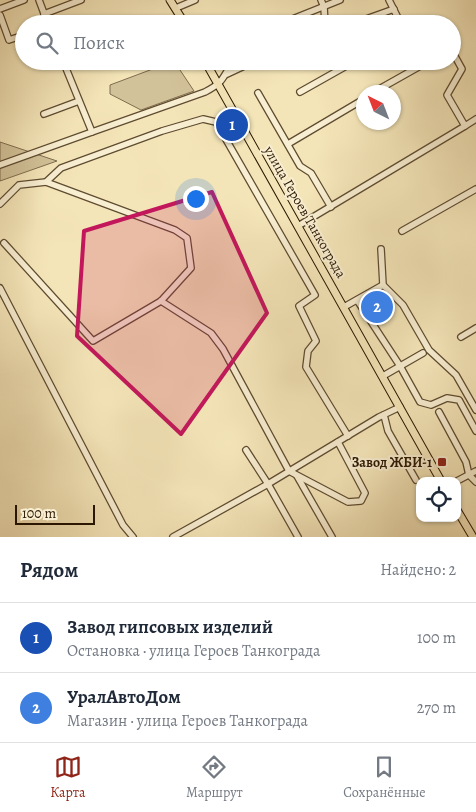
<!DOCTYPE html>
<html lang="ru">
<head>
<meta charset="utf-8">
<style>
	body { margin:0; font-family:Alegreya,serif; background:#f2f2f3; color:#1f2937 }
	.controls { position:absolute; right:15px; bottom:15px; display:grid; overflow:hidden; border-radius:10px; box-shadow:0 1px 4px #0004 }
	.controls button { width:45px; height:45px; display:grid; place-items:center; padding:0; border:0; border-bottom:1px solid #e0e1e3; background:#fff; color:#1f2937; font:25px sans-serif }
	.compass { position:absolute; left:356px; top:85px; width:45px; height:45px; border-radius:50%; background:#fff; box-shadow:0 1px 4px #0004; rotate:318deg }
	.scale { position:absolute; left:15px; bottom:12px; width:80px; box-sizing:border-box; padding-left:5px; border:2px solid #2c1802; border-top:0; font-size:14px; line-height:18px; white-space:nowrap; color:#2c1802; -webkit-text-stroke:4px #f8eed1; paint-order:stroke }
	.you { position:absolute; left:195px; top:198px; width:18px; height:18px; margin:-12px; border:4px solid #fff; border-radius:50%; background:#1a73e8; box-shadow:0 0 0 8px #1a73e833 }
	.badge { display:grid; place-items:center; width:32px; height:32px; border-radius:50%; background:#8f2418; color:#fff; font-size:16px; font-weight:700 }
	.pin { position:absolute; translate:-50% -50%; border:2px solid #fff; box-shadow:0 1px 5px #0006 }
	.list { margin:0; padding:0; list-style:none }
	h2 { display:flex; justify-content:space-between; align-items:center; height:65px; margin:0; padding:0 20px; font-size:21px }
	h2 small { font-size:16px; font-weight:400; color:#747a83 }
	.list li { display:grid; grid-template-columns:32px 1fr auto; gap:15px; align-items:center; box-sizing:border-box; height:70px; padding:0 20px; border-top:1px solid #e0e1e3 }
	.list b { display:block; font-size:19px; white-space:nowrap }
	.list p { margin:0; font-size:16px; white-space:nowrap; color:#747a83 }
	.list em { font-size:16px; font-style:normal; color:#747a83 }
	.icon { flex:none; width:28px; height:28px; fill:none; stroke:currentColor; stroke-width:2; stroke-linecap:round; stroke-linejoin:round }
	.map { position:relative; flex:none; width:476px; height:537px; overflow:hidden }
	.search { position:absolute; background:#fff; box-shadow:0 1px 4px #0004; left:15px; right:15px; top:15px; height:55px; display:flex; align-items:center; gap:12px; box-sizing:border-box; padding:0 18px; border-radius:28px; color:#747a83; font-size:19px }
	.sheet { height:205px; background:#fff }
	nav { display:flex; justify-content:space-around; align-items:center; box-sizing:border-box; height:70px; border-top:1px solid #e0e1e3; background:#fff; font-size:14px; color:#747a83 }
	nav a { display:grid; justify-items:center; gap:2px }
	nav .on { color:#8f2418 }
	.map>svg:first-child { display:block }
	.green { fill:#d2c299; stroke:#7f6d4e }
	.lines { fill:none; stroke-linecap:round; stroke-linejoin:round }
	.minor-casing { stroke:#5e4b30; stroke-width:8 }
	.major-casing { stroke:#2c1802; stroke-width:9 }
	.minor { stroke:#f8eed1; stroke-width:5.5 }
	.major { stroke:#f4e5b8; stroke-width:7 }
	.marked { fill:#c2185b; fill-opacity:0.2; stroke:#c2185b; stroke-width:4; stroke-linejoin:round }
	.poi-dot { fill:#8f2418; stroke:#f8eed1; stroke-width:2 }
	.labels { text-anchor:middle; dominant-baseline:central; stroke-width:4; stroke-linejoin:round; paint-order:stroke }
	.street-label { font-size:14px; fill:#2c1802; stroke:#f8eed1 }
	.poi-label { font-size:14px; font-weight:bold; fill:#2c1802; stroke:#f8eed1; text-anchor:end }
</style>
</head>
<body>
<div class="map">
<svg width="476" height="537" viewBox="0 0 476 537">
	<rect width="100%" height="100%" fill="#f4e5b8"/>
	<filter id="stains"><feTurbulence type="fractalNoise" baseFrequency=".004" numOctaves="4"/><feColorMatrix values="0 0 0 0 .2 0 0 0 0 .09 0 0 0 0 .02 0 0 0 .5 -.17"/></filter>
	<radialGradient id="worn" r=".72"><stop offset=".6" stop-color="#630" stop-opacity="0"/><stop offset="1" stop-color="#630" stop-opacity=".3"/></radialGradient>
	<g class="green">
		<path d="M 174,61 L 194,91 L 141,110 L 110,94 L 110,85 Z"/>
		<path d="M 0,142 L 57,161 L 0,181 Z"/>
	</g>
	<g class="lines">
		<defs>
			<g id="minor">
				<path d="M 39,0 L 48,24"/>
				<path d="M 321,0 L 324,7 L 325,24"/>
				<path d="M 389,0 L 401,24"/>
				<path d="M 176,8 L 195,0"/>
				<path d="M 0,9 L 24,0"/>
				<path d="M 44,14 L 81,0"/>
				<path d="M 0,15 L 9,40 L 24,35"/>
				<path d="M 154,24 L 157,23"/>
				<path d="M 280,24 L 340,0"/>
				<path d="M 352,24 L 394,9"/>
				<path d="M 63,61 L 92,132 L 205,92 C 226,81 221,78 234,61"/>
				<path d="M 227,74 L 255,61"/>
				<path d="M 300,92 L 355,61"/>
				<path d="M 374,92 L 429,61"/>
				<path d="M 258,93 L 300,166 L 311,173 L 331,207"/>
				<path d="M 44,114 L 79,101"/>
				<path d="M 465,126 L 476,119"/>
				<path d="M 288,144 L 364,99"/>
				<path d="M 0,165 L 92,132"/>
				<path d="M 0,204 L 19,185 L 46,182 L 61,168 L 162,131 L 203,119 L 216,122 L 315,295 L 299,306 L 316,341 L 308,351 L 306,367 L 348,436"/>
				<path d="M 298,226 L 465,126 L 447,95 L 462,69 L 452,51"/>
				<path d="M 402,231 L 476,189"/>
				<path d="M 4,243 L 93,341 L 161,301 L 191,268 L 187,238 L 175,230 L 46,182"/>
				<path d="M 381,249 L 383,285 L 403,305 L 429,350 L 456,375 L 476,410"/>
				<path d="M 0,288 L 123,525 L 133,537"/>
				<path d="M 357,300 L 400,366 L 420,402 L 431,405 L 447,398 L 459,400 L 476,431"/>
				<path d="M 161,301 L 211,333 L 223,349 L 289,471 L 348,502 L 361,501 L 365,493 L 338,442"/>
				<path d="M 344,307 L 383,285"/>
				<path d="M 461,337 L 476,328"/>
				<path d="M 383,376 L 423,353"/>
				<path d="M 439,412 L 466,462 L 469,475 L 476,482"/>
				<path d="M 384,415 L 388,431 L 416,480"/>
				<path d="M 246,450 L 268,484 L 298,537"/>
				<path d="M 297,476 L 332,537"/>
				<path d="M 457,481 L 476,471"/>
				<path d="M 173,537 L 268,484 L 379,417 L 400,407"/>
			</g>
			<g id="major">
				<path d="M 170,0 L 185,24"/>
				<path d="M 205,61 L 441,481"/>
				<path d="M 457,510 L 473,537"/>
			</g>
		</defs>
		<use href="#minor" class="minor-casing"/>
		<use href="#major" class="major-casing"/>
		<use href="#minor" class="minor"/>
		<use href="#major" class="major"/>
	</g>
	<path class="marked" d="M 212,192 L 267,313 L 181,434 L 77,336 L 84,231 Z"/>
	<rect class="poi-dot" x="437" y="457" width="10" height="10" rx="2.5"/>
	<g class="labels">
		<g class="street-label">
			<text transform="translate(305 212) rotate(60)">улица Героев Танкограда</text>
		</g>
		<g class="poi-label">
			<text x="432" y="462">Завод ЖБИ-1</text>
		</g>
	</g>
	<rect width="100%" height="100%" filter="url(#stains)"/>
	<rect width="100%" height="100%" fill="url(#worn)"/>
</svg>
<div class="controls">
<button><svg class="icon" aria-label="locate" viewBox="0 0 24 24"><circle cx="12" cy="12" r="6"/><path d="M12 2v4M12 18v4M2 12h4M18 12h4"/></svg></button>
</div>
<svg class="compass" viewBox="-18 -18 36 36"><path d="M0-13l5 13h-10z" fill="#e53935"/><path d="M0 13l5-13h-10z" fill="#747a83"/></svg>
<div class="scale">100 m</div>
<div class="you"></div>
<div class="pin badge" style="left:232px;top:125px;background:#1a4fb4">1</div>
<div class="pin badge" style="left:377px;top:307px;background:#3f7fe0">2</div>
<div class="search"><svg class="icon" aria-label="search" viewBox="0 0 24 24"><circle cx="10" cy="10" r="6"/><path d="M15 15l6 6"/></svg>Поиск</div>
</div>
<section class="sheet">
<h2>Рядом<small>Найдено: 2</small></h2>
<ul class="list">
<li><span class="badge" style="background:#1a4fb4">1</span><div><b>Завод гипсовых изделий</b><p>Остановка · улица Героев Танкограда</p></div><em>100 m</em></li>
<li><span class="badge" style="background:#3f7fe0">2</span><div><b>УралАвтоДом</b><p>Магазин · улица Героев Танкограда</p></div><em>270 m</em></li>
</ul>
</section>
<nav>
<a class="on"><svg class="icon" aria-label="map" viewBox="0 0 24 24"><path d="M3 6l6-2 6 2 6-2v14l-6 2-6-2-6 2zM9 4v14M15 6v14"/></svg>Карта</a>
<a><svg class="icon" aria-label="directions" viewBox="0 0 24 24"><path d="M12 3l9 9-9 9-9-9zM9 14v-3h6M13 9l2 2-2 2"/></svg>Маршрут</a>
<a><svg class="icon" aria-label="saved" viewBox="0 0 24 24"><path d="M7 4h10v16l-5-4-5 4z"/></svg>Сохранённые</a>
</nav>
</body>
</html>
